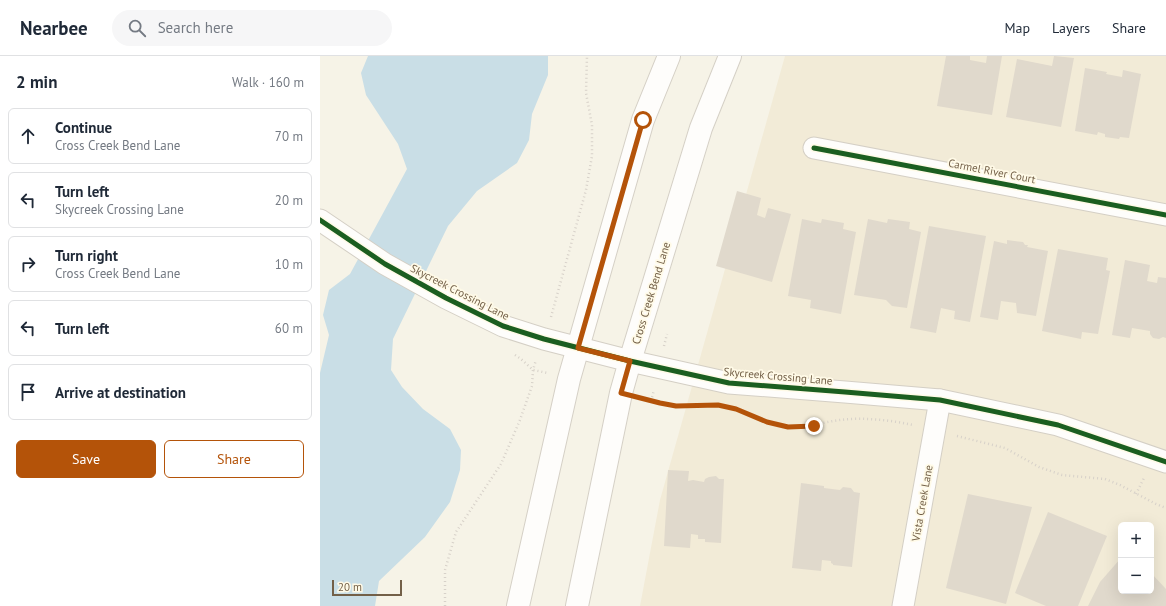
<!DOCTYPE html>
<html lang="en">
<head>
<meta charset="utf-8">
<style>
	body { margin:0; font-family:"PT Sans",sans-serif; background:#f6f6f7; color:#1f2937 }
	.controls { position:absolute; right:12px; bottom:12px; display:grid; overflow:hidden; border-radius:6px; box-shadow:0 4px 16px #0002 }
	.controls button { width:36px; height:36px; display:grid; place-items:center; padding:0; border:0; border-bottom:1px solid #e0e1e3; background:#fff; color:#1f2937; font:20px sans-serif }
	.scale { position:absolute; left:12px; bottom:10px; width:70px; box-sizing:border-box; padding-left:4px; border:2px solid #736048; border-top:0; font-size:11px; line-height:14px; white-space:nowrap; color:#736048; -webkit-text-stroke:3px #fffae7; paint-order:stroke }
	.stop { position:absolute; width:12px; height:12px; margin:-9px; border:3px solid #b45309; border-radius:50%; background:#fff }
	.stop.end { background:#b45309; border-color:#fff; box-shadow:0 1px 4px #0008 }
	.list { margin:0; padding:0; list-style:none }
	h2 { display:flex; justify-content:space-between; align-items:center; height:52px; margin:0; padding:0 16px; font-size:17px }
	h2 small { font-size:13px; font-weight:400; color:#747a83 }
	.list li { display:grid; grid-template-columns:26px 1fr auto; gap:12px; align-items:center; box-sizing:border-box; height:56px; margin:0 8px 8px; padding:0 8px; border:1px solid #e0e1e3; border-radius:6px }
	.list b { display:block; font-size:15px; white-space:nowrap }
	.list p { margin:0; font-size:13px; white-space:nowrap; color:#747a83 }
	.list em { font-size:13px; font-style:normal; color:#747a83 }
	.actions { display:flex; gap:8px; padding:12px 16px }
	.actions a { flex:1; padding:9px 0; border:1px solid #b45309; border-radius:6px; text-align:center; font-size:14px; color:#b45309 }
	.actions .main { background:#b45309; color:#fff }
	.icon { flex:none; width:22px; height:22px; fill:none; stroke:currentColor; stroke-width:2; stroke-linecap:round; stroke-linejoin:round }
	.map { position:relative; flex:none; width:846px; height:550px; overflow:hidden }
	header { display:flex; align-items:center; gap:24px; box-sizing:border-box; height:56px; padding:0 20px; background:#fff; border-bottom:1px solid #e0e1e3 }
	header strong { font-size:19px }
	nav { display:flex; gap:22px; margin-inline-start:auto; font-size:14px }
	.search { width:280px; height:36px; background:#f6f6f7; display:flex; align-items:center; gap:10px; box-sizing:border-box; padding:0 14px; border-radius:22px; color:#747a83; font-size:15px }
	main { display:flex }
	aside { flex:1; background:#fff }
	.map>svg:first-child { display:block }
	.residential { fill:#f2ebd7; fill-rule:evenodd }
	.water { fill:#c9dee6 }
	.building { fill:#e0d9cc }
	.lines { fill:none; stroke-linecap:round; stroke-linejoin:round }
	.street-casing { stroke:#d4cfc5; stroke-width:23 }
	.secondary-casing { stroke:#d5d0c6; stroke-width:24 }
	.path { stroke:#d7d1c9; stroke-width:2.5; stroke-dasharray:1 3; stroke-linecap:butt }
	.street { stroke:#fefdfb; stroke-width:21 }
	.secondary { stroke:#fefdfb; stroke-width:22 }
	.cycleway-casing { stroke:#fffae7; stroke-width:8 }
	.cycleway { stroke:#1b5e20; stroke-width:5 }
	.route { stroke:#b45309; stroke-width:5 }
	.labels { text-anchor:middle; dominant-baseline:central; stroke-width:3.5; stroke-linejoin:round; paint-order:stroke }
	.street-label { font-size:11px; fill:#736048; stroke:#fffae7 }
</style>
</head>
<body>
<header>
<strong>Nearbee</strong>
<div class="search"><svg class="icon" aria-label="search" viewBox="0 0 24 24"><circle cx="10" cy="10" r="6"/><path d="M15 15l6 6"/></svg>Search here</div>
<nav><a>Map</a><a>Layers</a><a>Share</a></nav>
</header>
<main>
<aside>
<h2>2 min<small>Walk · 160 m</small></h2>
<ul class="list">
<li><svg class="icon" aria-label="ahead" viewBox="0 0 24 24"><path d="M12 20V5M6 11l6-6 6 6"/></svg><div><b>Continue</b><p>Cross Creek Bend Lane</p></div><em>70 m</em></li>
<li><svg class="icon" aria-label="left" viewBox="0 0 24 24"><path d="M17 20v-9H6M10 6l-5 5 5 5"/></svg><div><b>Turn left</b><p>Skycreek Crossing Lane</p></div><em>20 m</em></li>
<li><svg class="icon" aria-label="right" viewBox="0 0 24 24"><path d="M7 20v-9h11M14 6l5 5-5 5"/></svg><div><b>Turn right</b><p>Cross Creek Bend Lane</p></div><em>10 m</em></li>
<li><svg class="icon" aria-label="left" viewBox="0 0 24 24"><path d="M17 20v-9H6M10 6l-5 5 5 5"/></svg><div><b>Turn left</b></div><em>60 m</em></li>
<li><svg class="icon" aria-label="arrive" viewBox="0 0 24 24"><path d="M6 21V4h12l-3 4 3 4H6"/></svg><div><b>Arrive at destination</b></div></li>
</ul>
<div class="actions"><a class="main">Save</a><a>Share</a></div>
</aside>
<div class="map">
<svg width="846" height="550" viewBox="0 0 846 550">
	<rect width="100%" height="100%" fill="#f6f3e7"/>
	<path class="residential" d="M 465,0 L 846,0 L 846,550 L 320,550 L 340,444 ZM 801,469 L 831,469 L 831,535 L 801,535 Z"/>
	<path class="water" d="M 48,0 L 228,0 L 228,19 L 212,58 L 209,84 L 197,107 L 157,135 L 128,170 L 73,283 L 71,314 L 82,331 L 103,353 L 130,373 L 141,394 L 140,414 L 130,446 L 105,481 L 59,525 L 55,550 L 0,550 L 0,317 L 9,279 L 3,259 L 9,234 L 30,218 L 87,113 L 78,88 L 46,39 L 41,17 Z"/>
	<g class="building">
		<path d="M 626,0 L 650,0 L 650,4 L 666,7 L 667,0 L 682,0 L 672,59 L 617,50 Z"/>
		<path d="M 734,0 L 754,2 L 741,71 L 686,61 L 697,3 L 732,10 Z"/>
		<path d="M 765,12 L 787,16 L 786,18 L 802,21 L 803,14 L 821,18 L 809,82 L 800,81 L 799,83 L 785,81 L 785,78 L 778,76 L 777,79 L 755,75 Z"/>
		<path d="M 417,135 L 441,142 L 437,159 L 445,162 L 448,152 L 471,158 L 452,226 L 396,210 Z"/>
		<path d="M 482,163 L 501,167 L 502,163 L 524,167 L 523,173 L 536,176 L 521,258 L 490,252 L 491,244 L 468,240 Z"/>
		<path d="M 548,163 L 567,167 L 568,163 L 590,166 L 589,173 L 601,176 L 587,252 L 572,250 L 566,244 L 534,239 Z"/>
		<path d="M 609,170 L 666,180 L 650,266 L 634,263 L 635,255 L 621,252 L 616,277 L 590,272 Z"/>
		<path d="M 687,184 L 703,186 L 705,189 L 708,189 L 707,191 L 728,195 L 716,260 L 697,257 L 696,247 L 681,245 L 678,264 L 660,261 L 674,185 L 687,188 Z"/>
		<path d="M 738,193 L 788,202 L 786,214 L 790,215 L 778,278 L 762,276 L 761,283 L 722,275 Z"/>
		<path d="M 805,204 L 830,209 L 827,225 L 837,227 L 838,221 L 846,222 L 846,282 L 843,281 L 839,283 L 833,282 L 830,278 L 830,275 L 812,272 L 810,282 L 792,279 Z"/>
		<path d="M 348,414 L 369,415 L 368,425 L 373,424 L 384,426 L 385,423 L 389,421 L 396,420 L 399,423 L 404,423 L 401,487 L 385,486 L 385,483 L 378,483 L 378,479 L 371,478 L 370,492 L 344,490 Z"/>
		<path d="M 481,427 L 504,430 L 504,432 L 520,434 L 523,431 L 531,432 L 534,436 L 540,437 L 532,511 L 513,509 L 513,508 L 511,507 L 511,505 L 502,504 L 501,515 L 472,512 Z"/>
		<path d="M 648,438 L 712,451 L 686,548 L 626,532 Z"/>
		<path d="M 728,456 L 787,480 L 758,550 L 726,550 L 695,537 Z"/>
		<path d="M 801,502 L 801,535 L 831,535 L 831,517 L 846,533 L 846,550 L 768,550 L 780,526 Z"/>
	</g>
	<g class="lines">
		<defs>
			<g id="street">
				<path d="M 494,92 L 846,159"/>
				<path d="M 0,164 L 65,208 L 126,242 L 183,270 L 224,283 L 310,305 L 409,327 L 525,336 L 620,344 L 738,369 L 846,406"/>
				<path d="M 583,550 L 620,344"/>
			</g>
			<g id="secondary">
				<path d="M 198,550 L 249,323 L 323,64 L 349,0"/>
				<path d="M 257,550 L 301,337 L 310,305 L 381,72 L 410,0"/>
			</g>
		</defs>
		<use href="#street" class="street-casing"/>
		<use href="#secondary" class="secondary-casing"/>
		<g class="path">
			<path d="M 231,261 L 266,134 L 272,100 L 272,69 L 266,37 L 267,0"/>
			<path d="M 344,290 L 347,278"/>
			<path d="M 195,299 L 201,303 L 213,314 L 228,317"/>
			<path d="M 324,343 L 356,350 L 398,349"/>
			<path d="M 331,345 L 334,334"/>
			<path d="M 411,352 C 431,356 448,369 469,371 C 487,372 503,366 520,364 C 543,361 570,364 593,369"/>
			<path d="M 637,380 L 685,392 L 719,411 L 742,419 L 785,423 L 800,429 L 836,448 L 846,452"/>
			<path d="M 816,438 L 824,422"/>
			<path d="M 125,550 L 125,514 L 136,476 L 181,408 L 200,364 L 212,330 L 213,314 L 216,304"/>
		</g>
		<use href="#street" class="street"/>
		<use href="#secondary" class="secondary"/>
		<defs>
			<g id="cycleway">
				<path d="M 494,92 L 846,159"/>
				<path d="M 0,164 L 65,208 L 126,242 L 183,270 L 224,283 L 310,305 L 409,327 L 525,336 L 620,344 L 738,369 L 846,406"/>
			</g>
		</defs>
		<use href="#cycleway" class="cycleway-casing"/>
		<use href="#cycleway" class="cycleway"/>
	</g>
	<g class="lines">
		<path class="route" d="M 323,64 L 258,292 L 310,305 L 301,337 L 340,347 L 356,350 L 398,349 L 416,353 L 447,366 L 468,371 L 494,370"/>
	</g>
	<g class="labels">
		<g class="street-label">
			<text transform="translate(672 115) rotate(11)">Carmel River Court</text>
			<text transform="translate(140 236) rotate(27)">Skycreek Crossing Lane</text>
			<text transform="translate(331 237) rotate(-73)">Cross Creek Bend Lane</text>
			<text transform="translate(458 320) rotate(5)">Skycreek Crossing Lane</text>
			<text transform="translate(602 447) rotate(-80)">Vista Creek Lane</text>
		</g>
	</g>
</svg>
<div class="controls">
<button>+</button>
<button>−</button>
</div>
<div class="scale">20 m</div>
<div class="stop" style="left:323px;top:64px"></div>
<div class="stop end" style="left:494px;top:370px"></div>
</div>
</main>
</body>
</html>
